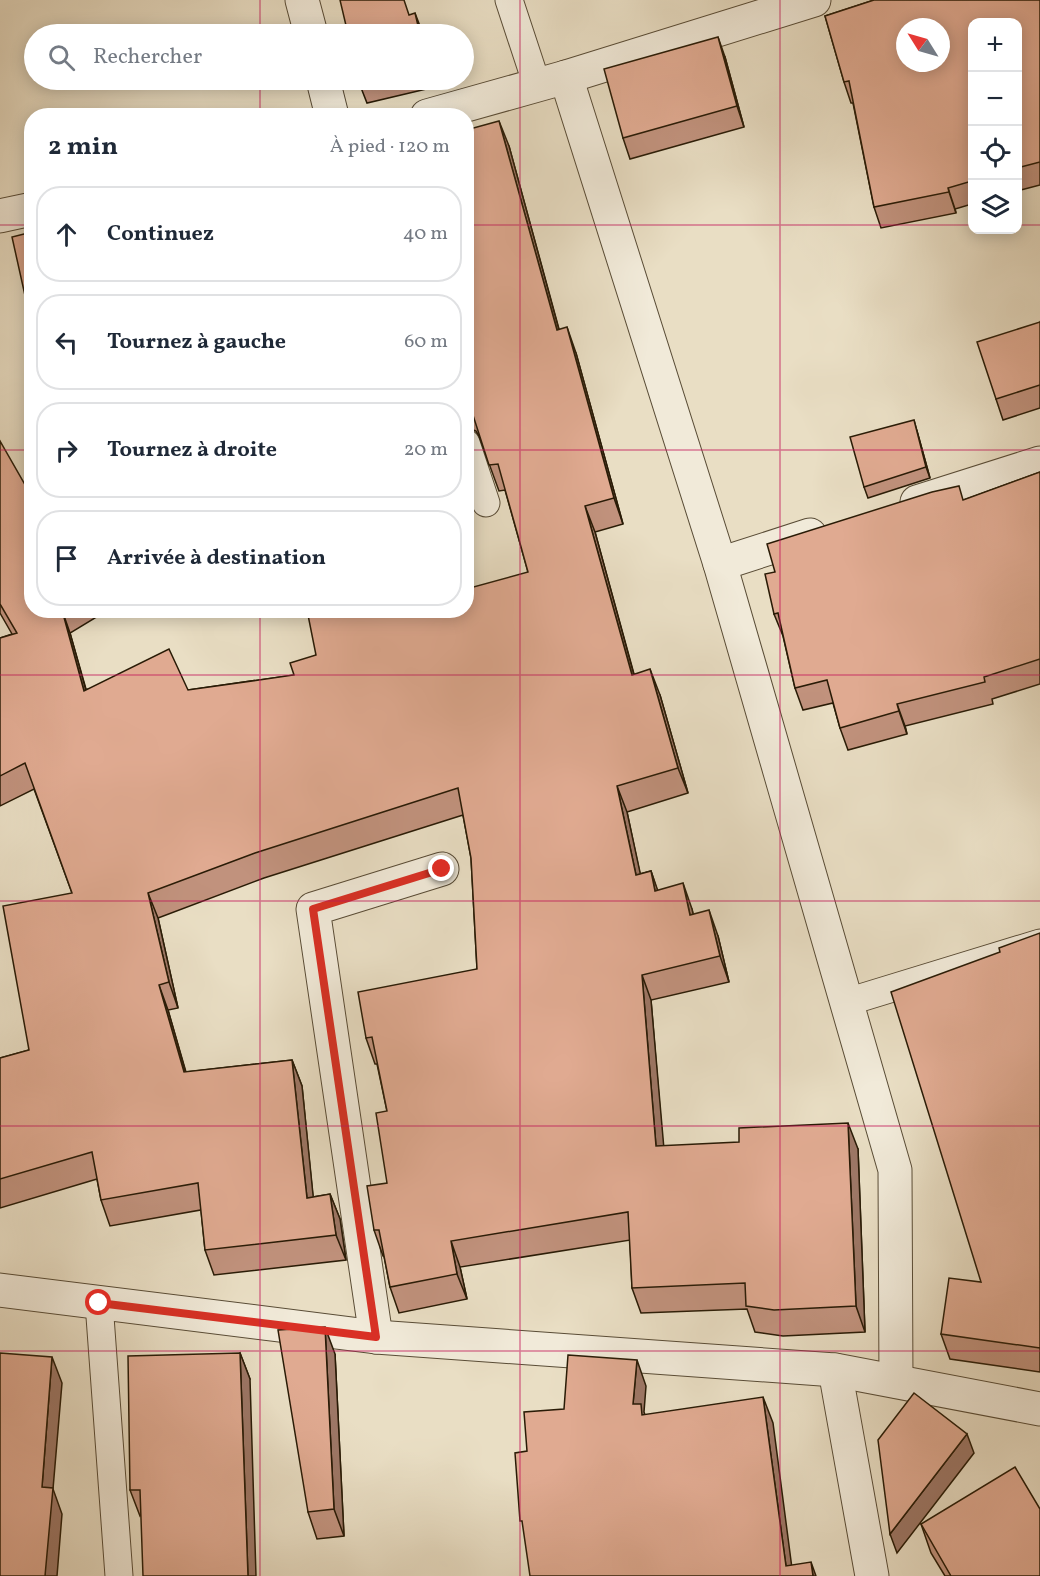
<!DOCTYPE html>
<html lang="fr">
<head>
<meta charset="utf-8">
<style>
	body { margin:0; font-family:Vollkorn,serif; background:#f2f2f3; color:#1f2937 }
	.controls { position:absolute; right:18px; top:18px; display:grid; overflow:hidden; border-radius:12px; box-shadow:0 3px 15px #0003 }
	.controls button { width:54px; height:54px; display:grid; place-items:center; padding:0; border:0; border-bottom:2px solid #e0e1e3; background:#fff; color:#1f2937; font:30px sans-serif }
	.compass { position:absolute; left:896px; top:18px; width:54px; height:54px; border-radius:50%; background:#fff; box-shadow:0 3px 15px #0003; rotate:307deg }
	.stop { position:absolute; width:18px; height:18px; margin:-14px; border:4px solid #d93025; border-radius:50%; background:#fff }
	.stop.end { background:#d93025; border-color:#fff; box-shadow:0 2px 6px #0008 }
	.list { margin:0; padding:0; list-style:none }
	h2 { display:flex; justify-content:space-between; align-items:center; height:78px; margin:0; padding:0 24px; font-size:26px }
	h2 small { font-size:20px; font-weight:400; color:#747a83 }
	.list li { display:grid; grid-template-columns:39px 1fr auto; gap:18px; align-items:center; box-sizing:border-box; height:96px; margin:0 12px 12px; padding:0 12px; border:2px solid #e0e1e3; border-radius:24px }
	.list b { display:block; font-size:22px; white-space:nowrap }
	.list em { font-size:20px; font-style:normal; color:#747a83 }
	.icon { flex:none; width:33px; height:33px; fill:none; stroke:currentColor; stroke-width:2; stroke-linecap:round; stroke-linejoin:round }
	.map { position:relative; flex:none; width:1040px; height:1576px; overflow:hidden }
	.search { position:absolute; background:#fff; box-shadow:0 3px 15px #0003; left:24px; top:24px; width:450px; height:66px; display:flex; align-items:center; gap:15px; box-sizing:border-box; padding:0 21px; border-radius:33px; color:#747a83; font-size:22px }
	.panel { position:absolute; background:#fff; box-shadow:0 3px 15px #0003; left:24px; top:108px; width:450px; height:510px; border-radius:24px }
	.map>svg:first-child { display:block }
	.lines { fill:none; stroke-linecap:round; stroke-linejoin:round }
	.lane-casing { stroke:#594c36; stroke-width:29 }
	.street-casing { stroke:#594c36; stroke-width:35 }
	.lane { stroke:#f1ead9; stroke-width:27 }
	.street { stroke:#f1ead9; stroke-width:33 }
	.wall { fill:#c1927d; stroke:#291b06; stroke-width:1.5; fill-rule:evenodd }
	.shaded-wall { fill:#9d7766; stroke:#291b06; stroke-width:1.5 }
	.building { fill:#e0aa91; stroke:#291b06; stroke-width:1.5; fill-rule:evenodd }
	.route { stroke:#d93025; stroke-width:8 }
	.grid { fill:none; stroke:#c2185b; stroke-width:1.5; stroke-opacity:0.55 }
</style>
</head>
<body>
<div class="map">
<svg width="1040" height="1576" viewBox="0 0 1040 1576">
	<rect width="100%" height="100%" fill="#e9dec4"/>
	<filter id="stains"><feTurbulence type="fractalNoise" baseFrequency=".00333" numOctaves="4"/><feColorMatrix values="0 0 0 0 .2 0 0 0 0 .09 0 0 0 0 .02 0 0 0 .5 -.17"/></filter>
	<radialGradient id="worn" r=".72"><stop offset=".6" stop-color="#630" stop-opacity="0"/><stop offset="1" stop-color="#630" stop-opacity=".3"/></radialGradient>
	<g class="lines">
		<defs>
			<g id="lane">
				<path d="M 509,0 L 537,85"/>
				<path d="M 466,443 L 486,503"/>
				<path d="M 847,1002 L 1040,943"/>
				<path d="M 99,1303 L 119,1576"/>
			</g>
			<g id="street">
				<path d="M 302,0 L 311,34"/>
				<path d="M 566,77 L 720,564 L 895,1170 L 896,1381"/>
				<path d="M 323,80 L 332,116"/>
				<path d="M 427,116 L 566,77 L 814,0"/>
				<path d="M 0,216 L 32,209"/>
				<path d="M 917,502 L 1040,463"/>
				<path d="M 720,564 L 810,535"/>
				<path d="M 0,1290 L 376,1337 L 835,1370 L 1040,1409"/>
				<path d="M 376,1337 L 313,909 L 442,869"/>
				<path d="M 835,1370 L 872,1576"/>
			</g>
		</defs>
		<use href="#lane" class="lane-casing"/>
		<use href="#street" class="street-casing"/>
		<use href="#lane" class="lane"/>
		<use href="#street" class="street"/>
	</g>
	<g class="wall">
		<path d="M 874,0 L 1040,0 L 1040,185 L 1017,191 L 1017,22 L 972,22 L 972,204 L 955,209 L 956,213 L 881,228 L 874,207 L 853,103 L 851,103 L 844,82 L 825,16 ZM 905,27 L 941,27 L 941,63 L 905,63 Z"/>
		<path d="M 725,57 L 744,127 L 630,159 L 623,138 Z"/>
		<path d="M 358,80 L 433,80 L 435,87 L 367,103 Z"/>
		<path d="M 466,130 L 509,146 L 559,329 L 576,353 L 623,524 L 595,532 L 634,674 L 660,695 L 688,793 L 627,812 L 640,874 L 651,871 L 657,890 L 692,909 L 693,914 L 718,936 L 729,982 L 651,1000 L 663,1146 L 858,1149 L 865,1332 L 783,1336 L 755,1332 L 747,1309 L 641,1313 L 632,1288 L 630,1240 L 460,1267 L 467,1299 L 399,1313 L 390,1287 L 384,1256 L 383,1256 L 374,1230 L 387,1183 L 387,1111 L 377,1064 L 375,1064 L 366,1038 L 477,969 L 471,858 L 463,815 L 264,878 L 158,918 L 178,1008 L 168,1010 L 186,1072 L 292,1060 L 302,1086 L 313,1197 L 330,1194 L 340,1219 L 346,1260 L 214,1275 L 205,1250 L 201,1210 L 110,1226 L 101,1200 L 97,1179 L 0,1208 L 0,1058 L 29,1050 L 72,893 L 34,789 L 0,806 L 0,638 L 12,634 L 0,613 L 0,441 L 32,610 L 92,610 L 95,618 L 70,633 L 86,689 L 188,690 L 294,675 L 466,610 L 528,572 L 505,490 L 499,491 L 479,436 L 476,431 L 469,428 L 466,428 Z"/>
		<path d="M 1040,322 L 1040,408 L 1003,420 L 996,399 Z"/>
		<path d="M 917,431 L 930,478 L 868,498 L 864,487 Z"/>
		<path d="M 1040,472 L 1040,684 L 992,699 L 993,704 L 905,726 L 907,734 L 848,750 L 840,728 L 833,703 L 803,710 L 795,688 L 783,636 L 774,614 L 775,572 L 964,500 Z"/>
		<path d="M 95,610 L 107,610 L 97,617 Z"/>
		<path d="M 1040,933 L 1040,1372 L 950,1359 L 941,1334 L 981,1282 Z"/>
		<path d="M 240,1353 L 250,1379 L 140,1516 L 130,1490 Z"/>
		<path d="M 335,1354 L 344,1536 L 317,1539 L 308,1512 Z"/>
		<path d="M 921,1524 L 1040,1576 L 945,1576 L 931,1553 Z"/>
	</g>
	<g class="shaded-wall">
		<path d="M 415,13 L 423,34 L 420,34 Z"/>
		<path d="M 718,37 L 725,57 L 744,127 L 737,106 Z"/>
		<path d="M 499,121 L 509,146 L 566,356 L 557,330 Z"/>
		<path d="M 948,188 L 955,209 L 956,213 L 949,192 Z"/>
		<path d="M 567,327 L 576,353 L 623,524 L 614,498 Z"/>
		<path d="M 914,420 L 917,431 L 930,478 L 926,467 Z"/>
		<path d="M 585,506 L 595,532 L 641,701 L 632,675 Z"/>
		<path d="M 62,610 L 70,633 L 93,716 L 84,691 Z"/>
		<path d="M 650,669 L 660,695 L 688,793 L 678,768 Z"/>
		<path d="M 897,704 L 905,726 L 907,734 L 899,711 Z"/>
		<path d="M 617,786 L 627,812 L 646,900 L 636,875 Z"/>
		<path d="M 651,871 L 660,897 L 655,891 Z"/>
		<path d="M 683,883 L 692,909 L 699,940 L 690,915 Z"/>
		<path d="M 148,893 L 158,918 L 178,1008 L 169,982 Z"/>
		<path d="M 709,910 L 718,936 L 729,982 L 720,956 Z"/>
		<path d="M 642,975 L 651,1000 L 666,1172 L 656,1146 Z"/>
		<path d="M 159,985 L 168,1010 L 193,1098 L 184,1072 Z"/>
		<path d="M 292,1060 L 302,1086 L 316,1224 L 307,1198 Z"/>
		<path d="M 848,1123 L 858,1149 L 865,1332 L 856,1306 Z"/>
		<path d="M 330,1194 L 340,1219 L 346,1260 L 336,1235 Z"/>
		<path d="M 451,1241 L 460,1267 L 467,1299 L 457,1274 Z"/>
		<path d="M 325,1327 L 335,1354 L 344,1536 L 334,1509 Z"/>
		<path d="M 240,1353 L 250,1379 L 256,1576 L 248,1576 Z"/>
		<path d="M 52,1357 L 62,1383 L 53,1489 L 62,1514 L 57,1576 L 45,1576 L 42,1487 Z"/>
		<path d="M 637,1360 L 646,1386 L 644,1412 L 650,1430 L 633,1404 Z"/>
		<path d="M 763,1397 L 773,1423 L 793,1576 L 786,1566 Z"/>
		<path d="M 967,1434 L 974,1453 L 897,1553 L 890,1534 Z"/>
		<path d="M 811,1562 L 816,1576 L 813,1576 Z"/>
	</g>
	<g class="building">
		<path d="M 340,0 L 404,0 L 409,15 L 415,13 L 420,34 L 348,34 Z"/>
		<path d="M 874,0 L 1040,0 L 1040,162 L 1017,168 L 1017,22 L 972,22 L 972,181 L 948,188 L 949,192 L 874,207 L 849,81 L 844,82 L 825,16 ZM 905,27 L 941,27 L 941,63 L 905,63 Z"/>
		<path d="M 718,37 L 737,106 L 623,138 L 604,69 Z"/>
		<path d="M 499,121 L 557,330 L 567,327 L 614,498 L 585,506 L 632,675 L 650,669 L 678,768 L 617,786 L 636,875 L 651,871 L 655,891 L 683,883 L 690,915 L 709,910 L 720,956 L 642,975 L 656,1146 L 739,1142 L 739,1128 L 848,1123 L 856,1306 L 774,1310 L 746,1306 L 745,1283 L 632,1288 L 628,1212 L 451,1241 L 457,1274 L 390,1287 L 379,1230 L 374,1230 L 367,1186 L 387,1183 L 376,1113 L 387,1111 L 372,1037 L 366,1038 L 358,992 L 477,969 L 471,858 L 458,788 L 255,853 L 148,893 L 169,982 L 159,985 L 184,1072 L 292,1060 L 307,1198 L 330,1194 L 336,1235 L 205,1250 L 198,1183 L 101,1200 L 92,1152 L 0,1179 L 0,1058 L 29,1050 L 3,906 L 72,893 L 25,763 L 0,776 L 0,638 L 17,633 L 0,604 L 0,441 L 32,497 L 32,610 L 62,610 L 84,691 L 169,649 L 188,690 L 294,675 L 290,663 L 316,655 L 307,610 L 466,610 L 466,589 L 528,572 L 498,464 L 489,465 L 472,412 L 466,405 L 466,130 Z"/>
		<path d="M 32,232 L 32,327 L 12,237 Z"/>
		<path d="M 1040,322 L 1040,385 L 996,399 L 977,342 Z"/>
		<path d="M 914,420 L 926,467 L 864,487 L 850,437 Z"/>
		<path d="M 1040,472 L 1040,659 L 984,677 L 985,682 L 897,704 L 899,711 L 840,728 L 827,680 L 795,688 L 778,613 L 774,614 L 765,574 L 775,572 L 767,544 L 932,492 L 959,486 L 963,500 Z"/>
		<path d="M 1040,933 L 1040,1348 L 941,1334 L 949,1278 L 981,1282 L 891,992 L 1000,952 L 999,948 Z"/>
		<path d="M 325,1327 L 334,1509 L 308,1512 L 278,1330 Z"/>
		<path d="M 0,1353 L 52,1357 L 42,1487 L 53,1488 L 45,1576 L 0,1576 Z"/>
		<path d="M 240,1353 L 248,1576 L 143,1576 L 140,1490 L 130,1490 L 128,1356 Z"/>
		<path d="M 568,1355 L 637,1360 L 633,1404 L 641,1404 L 642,1415 L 763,1397 L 786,1566 L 811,1562 L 813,1576 L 530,1576 L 522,1521 L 520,1521 L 515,1453 L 527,1451 L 524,1412 L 564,1409 Z"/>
		<path d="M 914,1393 L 967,1434 L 890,1534 L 878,1440 Z"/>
		<path d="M 1015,1467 L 1040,1509 L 1040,1576 L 951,1576 L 921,1524 Z"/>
	</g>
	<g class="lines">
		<path class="route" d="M 99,1303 L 376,1337 L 313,909 L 442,869"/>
	</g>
	<path class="grid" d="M 260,0 L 260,34M 520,0 L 520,1576M 780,0 L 780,1576M 260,80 L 260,116M 0,225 L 32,225M 466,225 L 972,225M 1018,225 L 1040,225M 0,450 L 32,450M 466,450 L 1040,450M 260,610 L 260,1576M 0,675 L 1040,675M 0,901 L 1040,901M 0,1126 L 1040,1126M 0,1351 L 1040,1351"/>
	<rect width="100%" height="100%" filter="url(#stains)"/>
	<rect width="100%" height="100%" fill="url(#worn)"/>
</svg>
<div class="controls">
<button>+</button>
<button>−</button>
<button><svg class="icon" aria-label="locate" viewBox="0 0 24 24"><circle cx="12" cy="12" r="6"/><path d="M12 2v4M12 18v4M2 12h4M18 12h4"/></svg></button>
<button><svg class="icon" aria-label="layers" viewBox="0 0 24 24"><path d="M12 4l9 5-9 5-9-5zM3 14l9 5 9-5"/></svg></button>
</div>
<svg class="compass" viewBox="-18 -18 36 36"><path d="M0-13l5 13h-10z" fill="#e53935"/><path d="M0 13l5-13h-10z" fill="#747a83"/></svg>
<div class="stop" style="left:99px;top:1303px"></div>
<div class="stop end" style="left:442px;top:869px"></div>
<div class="search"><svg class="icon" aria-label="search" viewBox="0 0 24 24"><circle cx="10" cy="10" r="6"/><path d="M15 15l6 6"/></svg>Rechercher</div>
<section class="panel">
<h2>2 min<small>À pied · 120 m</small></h2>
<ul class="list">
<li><svg class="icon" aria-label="ahead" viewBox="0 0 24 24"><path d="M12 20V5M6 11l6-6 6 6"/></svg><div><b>Continuez</b></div><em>40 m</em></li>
<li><svg class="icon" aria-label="left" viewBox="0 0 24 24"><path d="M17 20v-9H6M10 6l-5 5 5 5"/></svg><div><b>Tournez à gauche</b></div><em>60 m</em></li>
<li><svg class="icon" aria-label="right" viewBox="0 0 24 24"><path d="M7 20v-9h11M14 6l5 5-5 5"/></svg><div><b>Tournez à droite</b></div><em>20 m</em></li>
<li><svg class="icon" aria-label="arrive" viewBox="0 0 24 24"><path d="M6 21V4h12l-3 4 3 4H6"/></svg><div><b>Arrivée à destination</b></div></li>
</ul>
</section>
</div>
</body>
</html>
